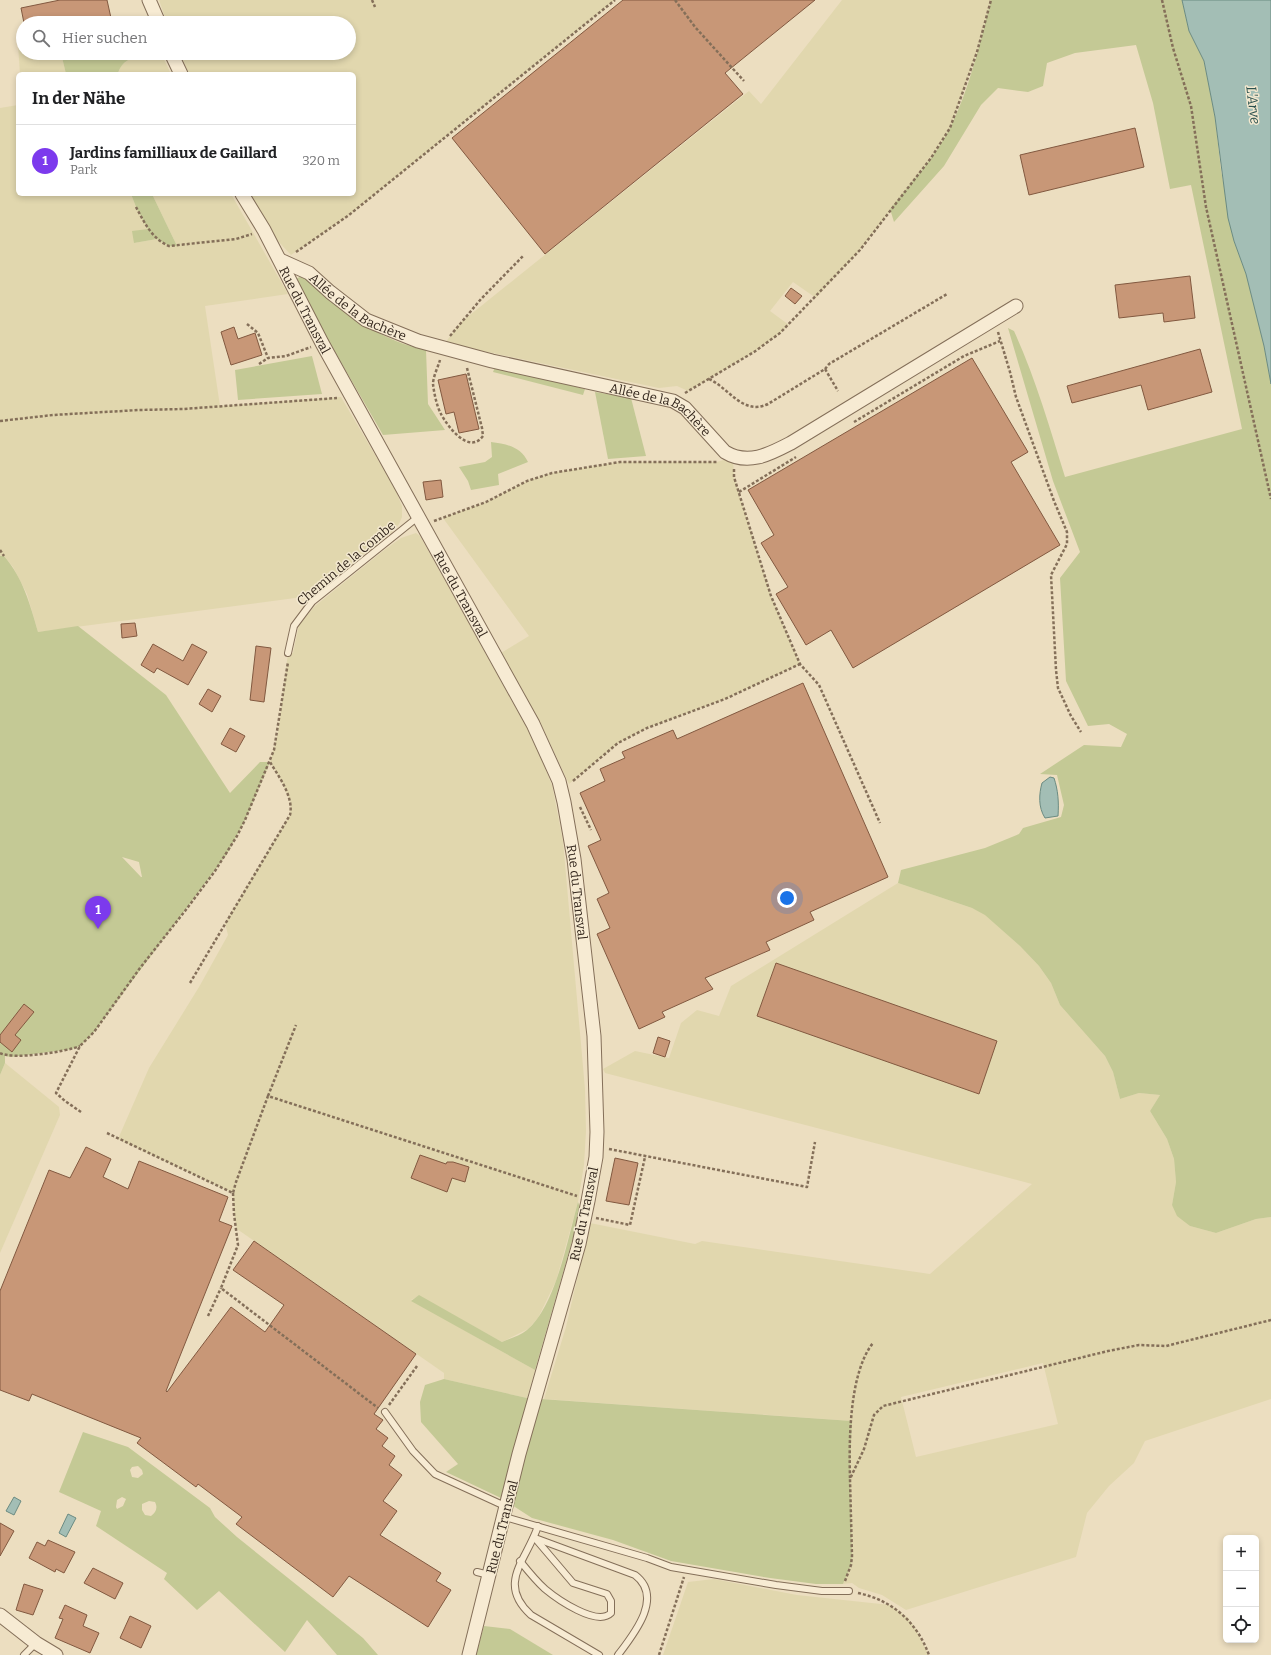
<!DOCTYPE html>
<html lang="de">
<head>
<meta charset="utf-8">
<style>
	body { margin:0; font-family:Bitter,serif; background:#f2f2f2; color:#202124 }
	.controls { position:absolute; right:12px; bottom:12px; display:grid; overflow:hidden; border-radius:6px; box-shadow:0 2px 6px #0003 }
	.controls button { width:36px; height:36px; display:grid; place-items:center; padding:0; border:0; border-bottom:1px solid #e0e0e0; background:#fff; color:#202124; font:20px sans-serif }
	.you { position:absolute; left:787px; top:898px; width:14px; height:14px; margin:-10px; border:3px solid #fff; border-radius:50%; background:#1a73e8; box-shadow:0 0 0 6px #1a73e833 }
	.badge { display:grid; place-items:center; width:26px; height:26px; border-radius:50%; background:#7c3aed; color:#fff; font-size:13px; font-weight:700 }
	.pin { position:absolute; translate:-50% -33px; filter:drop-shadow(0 1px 2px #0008) }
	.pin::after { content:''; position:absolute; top:21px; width:14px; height:12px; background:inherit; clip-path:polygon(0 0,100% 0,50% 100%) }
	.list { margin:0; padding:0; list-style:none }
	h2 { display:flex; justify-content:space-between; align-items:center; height:52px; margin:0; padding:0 16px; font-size:17px }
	h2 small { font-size:13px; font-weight:400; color:#757577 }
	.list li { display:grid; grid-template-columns:26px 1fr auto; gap:12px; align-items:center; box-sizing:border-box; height:72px; padding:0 16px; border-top:1px solid #e0e0e0 }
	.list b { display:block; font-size:15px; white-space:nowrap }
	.list p { margin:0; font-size:13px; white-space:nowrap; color:#757577 }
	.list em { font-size:13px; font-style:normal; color:#757577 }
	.icon { flex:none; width:22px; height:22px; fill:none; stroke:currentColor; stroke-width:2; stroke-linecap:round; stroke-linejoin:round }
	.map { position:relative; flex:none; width:1271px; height:1655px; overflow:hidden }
	.search { position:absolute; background:#fff; box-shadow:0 2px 6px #0003; left:16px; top:16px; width:340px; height:44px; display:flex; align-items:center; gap:10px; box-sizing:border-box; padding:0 14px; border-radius:22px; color:#757577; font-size:15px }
	.panel { position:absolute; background:#fff; box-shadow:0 2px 6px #0003; left:16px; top:72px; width:340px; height:124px; border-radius:6px }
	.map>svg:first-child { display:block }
	.farmland { fill:#e1d7ae; fill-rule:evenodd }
	.green { fill:#c4c995; fill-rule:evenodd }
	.water { fill:#a3beb5; stroke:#6b8b82 }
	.building { fill:#c89777; stroke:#825940 }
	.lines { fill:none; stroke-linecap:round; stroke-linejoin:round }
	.lane-casing { stroke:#846f59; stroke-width:8 }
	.street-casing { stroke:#846f59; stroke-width:15 }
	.path { stroke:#846f59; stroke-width:2.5; stroke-dasharray:3 2; stroke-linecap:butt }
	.lane { stroke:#f7ebd3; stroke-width:6 }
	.street { stroke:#f7ebd3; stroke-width:13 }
	.labels { text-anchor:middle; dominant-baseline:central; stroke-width:3; stroke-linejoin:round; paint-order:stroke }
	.street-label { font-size:13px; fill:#34271d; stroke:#f3e8cf }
	.water-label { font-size:14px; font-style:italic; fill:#2d5350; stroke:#f3e8cf }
</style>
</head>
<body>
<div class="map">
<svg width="1271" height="1655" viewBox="0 0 1271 1655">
	<rect width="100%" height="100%" fill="#ecdec0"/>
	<g class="farmland">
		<path d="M 159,0 L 615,0 L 349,215 L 291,255 L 277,240 L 249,194 L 354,194 L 354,74 L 189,74 L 180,53 L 349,53 L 349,23 L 167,23 Z"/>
		<path d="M 842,0 L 991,0 L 977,52 L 950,128 L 931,158 L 860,250 L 816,298 L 793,282 L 770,311 L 789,325 L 780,333 L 754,352 L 688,391 L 677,386 L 659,388 L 445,343 L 460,323 L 749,91 L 761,104 Z"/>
		<path d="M 23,44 L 23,53 L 61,53 L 66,74 L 20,74 L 18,45 Z"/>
		<path d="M 146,53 L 161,53 L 171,74 L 118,74 L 120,67 L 130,58 Z"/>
		<path d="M 18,105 L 18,194 L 131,194 L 136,207 L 149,229 L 134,243 L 157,239 L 161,242 L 177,246 L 152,194 L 231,194 L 288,294 L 205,306 L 220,406 L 341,397 L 395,489 L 402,506 L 402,517 L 399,524 L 391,533 L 310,596 L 38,632 L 27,594 L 13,567 L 4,556 L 0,556 L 0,108 Z"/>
		<path d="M 733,457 L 734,477 L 771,596 L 800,664 L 725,699 L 647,728 L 618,743 L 569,784 L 541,724 L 501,653 L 529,636 L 443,518 L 486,502 L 527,481 L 552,473 L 620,462 L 717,462 Z"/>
		<path d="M 416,533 L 420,536 L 532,737 L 552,785 L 563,841 L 585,1089 L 586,1131 L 584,1165 L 578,1202 L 556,1281 L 538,1318 L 528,1329 L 502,1342 L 419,1296 L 411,1300 L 535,1370 L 527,1398 L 444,1379 L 444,1373 L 237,1229 L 234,1214 L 233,1193 L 118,1139 L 149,1068 L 199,987 L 228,935 L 225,923 L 290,815 L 291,803 L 282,782 L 270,762 L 278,733 L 288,653 L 293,653 L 299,625 L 315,606 L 383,551 L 401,538 Z"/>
		<path d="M 898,883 L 972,908 L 985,914 L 1020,946 L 1039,966 L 1051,983 L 1060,1005 L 1105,1056 L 1113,1072 L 1120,1099 L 1139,1093 L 1160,1095 L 1150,1111 L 1167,1139 L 1174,1159 L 1176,1182 L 1172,1205 L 1190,1226 L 1216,1233 L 1256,1219 L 1271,1217 L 1271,1399 L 1145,1441 L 1134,1463 L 1109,1486 L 1087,1513 L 1076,1557 L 906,1610 L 882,1595 L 859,1588 L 852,1583 L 843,1584 L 851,1565 L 852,1556 L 850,1466 L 852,1421 L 544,1399 L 566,1327 L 590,1223 L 695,1244 L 702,1241 L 930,1274 L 1032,1184 L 605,1073 L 603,1069 L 635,1051 L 669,1058 L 681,1023 L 697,1010 L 719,1016 L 731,986 ZM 1043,1363 L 1058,1424 L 916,1457 L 901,1397 Z"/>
		<path d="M 5,1063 L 59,1107 L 60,1115 L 0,1253 L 0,1075 Z"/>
		<path d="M 714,1579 L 797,1595 L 890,1605 L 908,1618 L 914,1626 L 929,1655 L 663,1655 L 688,1582 Z"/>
	</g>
	<g class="green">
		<path d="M 991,0 L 1182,0 L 1189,31 L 1204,61 L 1215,117 L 1221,170 L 1234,241 L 1246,274 L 1264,346 L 1271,384 L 1271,1217 L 1256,1219 L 1216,1233 L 1190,1226 L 1177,1216 L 1172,1205 L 1176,1182 L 1174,1159 L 1167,1139 L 1150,1111 L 1160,1095 L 1139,1093 L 1120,1099 L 1113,1072 L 1105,1056 L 1060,1005 L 1051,983 L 1039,966 L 1020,946 L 985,915 L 972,908 L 898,883 L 901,870 L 985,848 L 1019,834 L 1023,828 L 1061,817 L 1064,805 L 1057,775 L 1040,774 L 1084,745 L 1121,747 L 1127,734 L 1109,724 L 1088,726 L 1066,681 L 1060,578 L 1080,552 L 1053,481 L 1008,328 L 1014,331 C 1035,377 1050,428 1065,477 L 1242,429 L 1191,185 L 1170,189 L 1153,103 L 1136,45 L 1075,53 L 1047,63 L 1043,86 L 1028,92 L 998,88 L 981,105 L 944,166 L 894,222 L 890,209 C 911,183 935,157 950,128 C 970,88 980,42 991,0 Z"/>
		<path d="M 146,17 L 149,23 L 117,23 Z"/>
		<path d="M 61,53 L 146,53 C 134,57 121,60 118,74 L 66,74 Z"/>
		<path d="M 131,194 L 152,194 L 177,246 L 169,246 L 157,239 L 134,243 L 132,231 L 148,229 L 136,207 Z"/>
		<path d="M 303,275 C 332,301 360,326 396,341 C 405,345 416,347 426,350 L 428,404 L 445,430 L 383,435 L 312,312 L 296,279 Z"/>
		<path d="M 312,356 L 322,394 L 238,400 L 235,370 Z"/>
		<path d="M 495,367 L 585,389 L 583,395 L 493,372 Z"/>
		<path d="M 595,392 L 631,398 L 646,456 L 608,459 Z"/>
		<path d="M 491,442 C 507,444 521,447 528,462 L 498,474 L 499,485 L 471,490 L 468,481 L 459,467 L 485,462 L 492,457 Z"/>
		<path d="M 0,556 L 4,556 C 23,578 30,604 38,632 L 78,626 L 166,695 L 230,793 L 260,762 L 270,762 L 245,820 L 227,854 L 94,1032 L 80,1046 L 72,1049 L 11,1057 L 5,1056 L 5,1063 L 0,1075 ZM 122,857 L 139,862 L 142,877 L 141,877 Z"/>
		<path d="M 578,1202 L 581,1210 L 535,1370 L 411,1301 L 419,1295 L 502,1342 C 511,1338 520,1336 527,1330 C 556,1306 568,1237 578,1202 Z"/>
		<path d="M 444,1379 L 527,1398 L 852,1421 L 850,1466 L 852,1556 L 851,1565 L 843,1584 L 816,1584 L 770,1578 L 671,1561 L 613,1540 L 532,1518 L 501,1498 L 446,1472 L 458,1464 L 421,1422 L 420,1402 L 425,1385 Z"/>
		<path d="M 83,1432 L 128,1447 L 210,1508 L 215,1517 L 237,1537 L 363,1638 L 378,1655 L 337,1655 L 307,1620 L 285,1652 L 219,1591 L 197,1610 L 164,1579 L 167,1573 L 96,1526 L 101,1511 L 59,1492 ZM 138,1466 L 142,1470 L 143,1474 L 138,1478 L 132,1477 L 130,1470 L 132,1467 ZM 122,1497 L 126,1499 L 123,1506 L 117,1509 L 116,1507 L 117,1500 ZM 149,1501 L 155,1502 C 158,1508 156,1512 151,1516 L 145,1515 L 142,1510 L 142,1504 Z"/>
		<path d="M 484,1626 L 510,1629 L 553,1655 L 476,1655 Z"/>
	</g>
	<g class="water">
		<path d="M 1182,0 L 1271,0 L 1271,384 L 1264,346 L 1246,274 L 1234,241 L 1228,218 L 1215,117 L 1204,61 L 1189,31 Z"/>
		<path d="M 1050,777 L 1054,778 C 1058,790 1059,802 1058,816 L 1045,818 C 1038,807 1039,794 1042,783 Z"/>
		<path d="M 14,1497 L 21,1501 L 14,1515 L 6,1511 Z"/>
		<path d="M 68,1514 L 76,1518 L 66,1537 L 59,1533 Z"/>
	</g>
	<g class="building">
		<path d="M 60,0 L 107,0 L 111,18 L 87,23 L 24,23 L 21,8 Z"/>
		<path d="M 623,0 L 815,0 L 725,73 L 743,94 L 545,254 L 452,138 Z"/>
		<path d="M 1135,128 L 1144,167 L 1029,195 L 1020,155 Z"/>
		<path d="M 1190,276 L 1195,318 L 1164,322 L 1163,313 L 1119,318 L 1115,285 Z"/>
		<path d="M 791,288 L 802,296 L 795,304 L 785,296 Z"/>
		<path d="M 234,327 L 238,339 L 255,333 L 262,355 L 231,365 L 221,332 Z"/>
		<path d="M 1200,349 L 1212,392 L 1148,410 L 1141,385 L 1072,403 L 1067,386 Z"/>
		<path d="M 972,358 L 1028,452 L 1011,462 L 1060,545 L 853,668 L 831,630 L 806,645 L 776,594 L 788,587 L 761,543 L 774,535 L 748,490 Z"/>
		<path d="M 466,374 L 479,429 L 459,433 L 454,412 L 446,414 L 438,380 Z"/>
		<path d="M 441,480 L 443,497 L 426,500 L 423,482 Z"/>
		<path d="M 135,623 L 137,636 L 122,638 L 121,624 Z"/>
		<path d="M 153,644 L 183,661 L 192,644 L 207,652 L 188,685 L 157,668 L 154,673 L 141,665 Z"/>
		<path d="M 256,646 L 271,648 L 264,702 L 250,700 Z"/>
		<path d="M 803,683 L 888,877 L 810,912 L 814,920 L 766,942 L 770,950 L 705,978 L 713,989 L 662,1012 L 665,1017 L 639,1029 L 597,934 L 610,928 L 597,899 L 609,893 L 588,846 L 601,840 L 580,793 L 605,781 L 600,769 L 625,758 L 622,752 L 673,730 L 677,739 Z"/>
		<path d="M 208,689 L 221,696 L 212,712 L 199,704 Z"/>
		<path d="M 230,728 L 245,736 L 236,752 L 221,744 Z"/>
		<path d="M 776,963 L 997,1041 L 979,1094 L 757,1016 Z"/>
		<path d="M 24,1004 L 34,1012 L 15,1035 L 21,1040 L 12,1052 L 0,1042 L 0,1035 Z"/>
		<path d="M 658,1037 L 670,1041 L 665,1057 L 653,1053 Z"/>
		<path d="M 86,1147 L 111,1159 L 103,1177 L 128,1189 L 139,1161 L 228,1197 L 219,1221 L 232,1226 L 166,1391 L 167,1392 L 231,1307 L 265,1332 L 284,1305 L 233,1270 L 254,1241 L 416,1354 L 374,1414 L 383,1420 L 376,1429 L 388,1438 L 382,1446 L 395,1456 L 389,1465 L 402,1475 L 383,1501 L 397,1511 L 380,1535 L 441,1573 L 436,1581 L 451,1590 L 428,1627 L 349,1576 L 333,1597 L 236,1524 L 242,1517 L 198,1484 L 196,1487 L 137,1443 L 141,1438 L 32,1394 L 29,1401 L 0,1390 L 0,1291 L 49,1170 L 70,1178 Z"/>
		<path d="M 420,1155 L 446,1164 L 447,1162 L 453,1162 L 469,1167 L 465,1182 L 452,1178 L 447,1192 L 411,1178 Z"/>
		<path d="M 615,1158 L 638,1163 L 629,1205 L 606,1201 Z"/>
		<path d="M 0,1523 L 14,1531 L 0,1556 Z"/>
		<path d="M 48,1540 L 75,1552 L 64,1573 L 56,1569 L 55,1572 L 29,1558 L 37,1542 L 45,1546 Z"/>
		<path d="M 93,1568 L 123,1583 L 115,1599 L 84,1583 Z"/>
		<path d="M 24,1584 L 43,1590 L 33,1615 L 16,1610 Z"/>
		<path d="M 65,1605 L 87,1615 L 83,1626 L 99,1633 L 90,1653 L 55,1638 L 63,1619 L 59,1618 Z"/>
		<path d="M 130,1616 L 151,1626 L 141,1648 L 120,1638 Z"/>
	</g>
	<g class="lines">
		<defs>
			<g id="lane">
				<path d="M 288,653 L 294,626 L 312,602 L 418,517"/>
				<path d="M 385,1412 L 413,1451 L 435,1474 L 507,1507"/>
				<path d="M 505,1517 L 647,1558 L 671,1567 L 776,1585 L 822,1591 L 849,1591"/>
				<path d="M 538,1526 C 527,1560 496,1583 531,1615 L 599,1655"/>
				<path d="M 535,1538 L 635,1575 C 664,1597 634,1634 618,1655"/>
				<path d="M 520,1561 C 528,1571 536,1581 545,1589 C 557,1599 597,1627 611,1613 L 611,1601 L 607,1594 L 573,1583 L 534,1537"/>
				<path d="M 477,1572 L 489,1575"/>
				<path d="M 24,1655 L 36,1643"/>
			</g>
			<g id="street">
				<path d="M 149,0 L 159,23"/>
				<path d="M 171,53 L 181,74"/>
				<path id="s1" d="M 242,194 L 264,230 L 322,343 L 533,724 L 559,781 L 564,802 L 574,859 L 594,1036 L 597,1132 L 596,1157 L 588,1201 L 579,1244 L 519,1454 L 469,1655"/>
				<path id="s2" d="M 280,260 L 309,273 L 330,292 L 366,320 L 418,341 L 492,361 L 673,401 L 685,408 L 725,452 C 748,466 770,454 791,443 L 1016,306"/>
				<path d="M 0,1615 L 36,1643 L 56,1655"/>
			</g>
		</defs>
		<use href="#lane" class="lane-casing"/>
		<use href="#street" class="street-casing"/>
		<g class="path">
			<path d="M 372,0 L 375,7"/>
			<path d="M 675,0 L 695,27 L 744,81"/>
			<path d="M 1162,0 L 1173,48 L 1191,106 L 1206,207 L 1271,499"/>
			<path d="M 136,207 C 144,222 152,239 169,246 L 236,239 L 252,234"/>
			<path d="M 296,252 L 349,215 L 615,0"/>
			<path d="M 247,324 L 258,333 L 268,358 L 286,356 L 311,347"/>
			<path d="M 998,332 L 1010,372 L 1016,397 L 1054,501 L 1067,532 L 1067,544 L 1051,575 L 1056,670 L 1058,688 L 1071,716 L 1081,732"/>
			<path d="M 450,336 L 481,299 L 524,255"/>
			<path d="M 440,360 C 438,367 433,377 433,384 C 434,393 437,407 441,414 C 448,427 469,455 483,436 L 482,428 L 467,368"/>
			<path d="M 259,364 L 268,358"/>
			<path d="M 825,369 L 829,364 L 947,294"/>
			<path d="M 709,379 C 729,388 743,416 768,404 L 825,369 L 838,391"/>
			<path d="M 685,393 L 754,352 L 780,333 L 860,250 L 931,158 L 950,128 L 977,52 L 991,0"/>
			<path d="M 0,421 L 53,415 L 139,410 L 183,409 L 337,398"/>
			<path d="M 854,422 L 964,356 L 1000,341"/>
			<path d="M 734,469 L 734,477 L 771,596 L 800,664 L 819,685 L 880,823"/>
			<path d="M 739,492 L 796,457"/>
			<path d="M 434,521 L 486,502 L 527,481 L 552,473 L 620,462 L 717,462"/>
			<path d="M 0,550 L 4,556"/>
			<path d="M 573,781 L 618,743 L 647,728 L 725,699 L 800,664"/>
			<path d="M 580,807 L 591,830"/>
			<path d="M 190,983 L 290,815 C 294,797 279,777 270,762"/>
			<path d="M 0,1053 C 13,1060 65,1052 80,1046"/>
			<path d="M 268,1096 L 296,1025"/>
			<path d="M 81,1112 L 65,1101 L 56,1093 L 80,1046 L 94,1032 L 140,968 L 185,911 L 215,871 L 237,836 L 245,820 L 274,750 L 288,662"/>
			<path d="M 107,1133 L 233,1193 L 236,1182 L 268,1096 L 577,1196"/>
			<path d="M 609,1149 L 807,1187 L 815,1142"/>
			<path d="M 233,1193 L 234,1214 L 238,1245 L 221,1288 L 378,1408"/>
			<path d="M 596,1218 L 630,1225 L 645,1157"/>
			<path d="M 208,1316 L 221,1288"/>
			<path d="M 389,1405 L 417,1366"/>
			<path d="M 850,1478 C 849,1441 849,1373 873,1343"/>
			<path d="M 845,1581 L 851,1565 L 852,1556 L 850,1479 L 864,1449 L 874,1415 L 883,1406 L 1108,1351 L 1139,1345 L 1166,1346 L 1271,1320"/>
			<path d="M 858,1593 C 892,1600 917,1622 929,1655"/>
			<path d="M 659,1655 L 684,1577"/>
		</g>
		<use href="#lane" class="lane"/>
		<use href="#street" class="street"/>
	</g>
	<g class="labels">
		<g class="street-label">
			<text stroke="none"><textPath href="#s2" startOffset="92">Allée de la Bachère</textPath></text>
			<text stroke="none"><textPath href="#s1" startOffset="132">Rue du Transval</textPath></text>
			<text stroke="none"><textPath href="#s2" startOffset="416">Allée de la Bachère</textPath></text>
			<text transform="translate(346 563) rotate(-40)">Chemin de la Combe</text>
			<text stroke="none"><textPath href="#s1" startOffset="456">Rue du Transval</textPath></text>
			<text stroke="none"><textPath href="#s1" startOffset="780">Rue du Transval</textPath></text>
			<text transform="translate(584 1214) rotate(-78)">Rue du Transval</text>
			<text transform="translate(502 1527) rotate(-76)">Rue du Transval</text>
		</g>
		<g class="water-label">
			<text transform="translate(1253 105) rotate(83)">L'Arve</text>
		</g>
	</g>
</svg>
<div class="controls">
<button>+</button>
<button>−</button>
<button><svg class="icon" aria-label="locate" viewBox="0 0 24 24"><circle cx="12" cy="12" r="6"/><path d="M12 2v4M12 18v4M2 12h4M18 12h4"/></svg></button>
</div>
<div class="you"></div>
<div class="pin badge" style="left:98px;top:929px">1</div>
<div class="search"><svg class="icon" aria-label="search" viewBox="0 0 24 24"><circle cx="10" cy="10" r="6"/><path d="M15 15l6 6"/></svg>Hier suchen</div>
<section class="panel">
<h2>In der Nähe<small></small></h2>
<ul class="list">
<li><span class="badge">1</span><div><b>Jardins familliaux de Gaillard</b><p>Park</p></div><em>320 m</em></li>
</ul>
</section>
</div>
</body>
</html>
